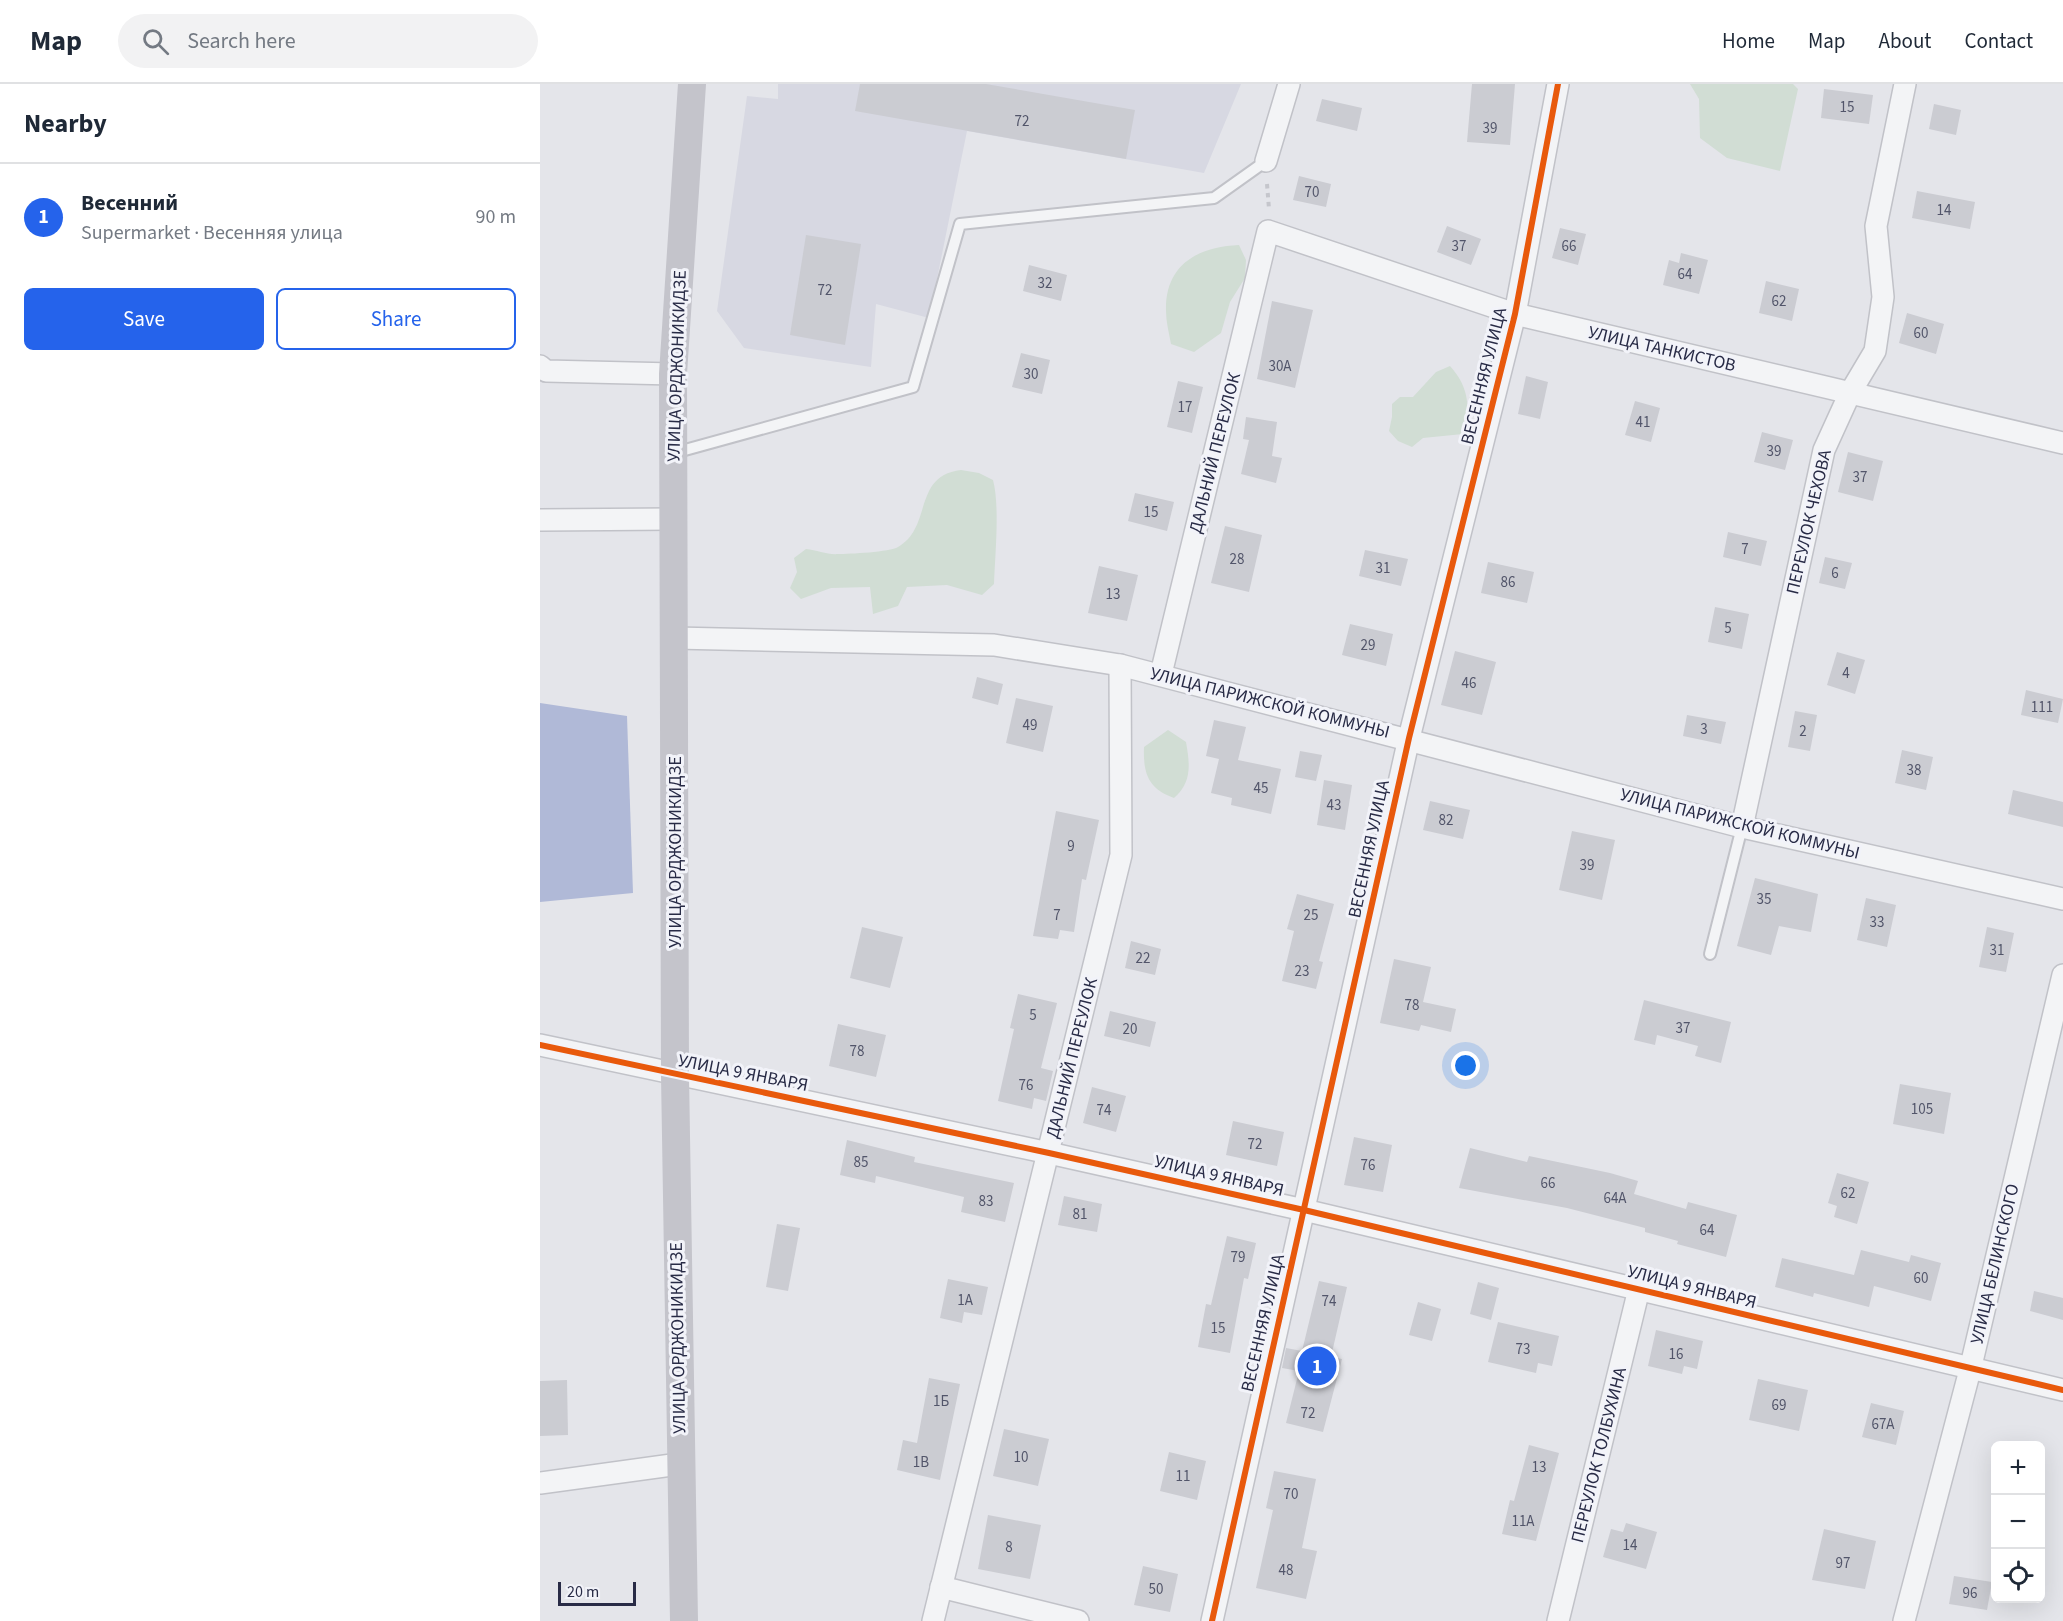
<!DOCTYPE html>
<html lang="en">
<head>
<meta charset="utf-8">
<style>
	body { margin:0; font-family:"Source Sans 3",sans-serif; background:#f2f2f3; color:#1f2937 }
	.controls { position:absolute; right:18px; bottom:18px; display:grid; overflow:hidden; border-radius:9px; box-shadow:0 6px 24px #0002 }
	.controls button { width:54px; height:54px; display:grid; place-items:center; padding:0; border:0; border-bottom:2px solid #e0e1e3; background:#fff; color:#1f2937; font:30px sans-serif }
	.scale { position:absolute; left:18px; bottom:15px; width:78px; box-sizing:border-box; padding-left:6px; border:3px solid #282b46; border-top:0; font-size:16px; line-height:21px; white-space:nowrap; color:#282b46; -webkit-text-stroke:4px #f2f3f9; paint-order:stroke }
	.you { position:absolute; left:926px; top:982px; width:21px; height:21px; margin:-15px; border:4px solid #fff; border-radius:50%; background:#1a73e8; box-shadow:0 0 0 9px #1a73e833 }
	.badge { display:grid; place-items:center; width:39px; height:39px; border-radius:50%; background:#2563eb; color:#fff; font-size:20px; font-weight:700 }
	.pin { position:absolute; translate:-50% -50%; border:3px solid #fff; box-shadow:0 2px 6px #0006 }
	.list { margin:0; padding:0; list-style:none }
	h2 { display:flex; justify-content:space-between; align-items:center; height:78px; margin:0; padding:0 24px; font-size:26px }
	h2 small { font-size:20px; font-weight:400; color:#747a83 }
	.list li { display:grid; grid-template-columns:39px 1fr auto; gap:18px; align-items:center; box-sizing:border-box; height:108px; padding:0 24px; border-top:2px solid #e0e1e3 }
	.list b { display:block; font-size:22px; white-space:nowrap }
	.list p { margin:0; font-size:20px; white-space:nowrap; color:#747a83 }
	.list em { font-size:20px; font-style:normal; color:#747a83 }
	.actions { display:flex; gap:12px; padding:18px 24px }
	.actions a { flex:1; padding:14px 0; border:2px solid #2563eb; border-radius:9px; text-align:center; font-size:21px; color:#2563eb }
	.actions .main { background:#2563eb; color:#fff }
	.icon { flex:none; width:33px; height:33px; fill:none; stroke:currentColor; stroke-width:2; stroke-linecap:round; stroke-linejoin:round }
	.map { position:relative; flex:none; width:1523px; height:1537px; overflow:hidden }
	header { display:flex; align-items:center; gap:36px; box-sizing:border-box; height:84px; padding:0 30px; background:#fff; border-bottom:2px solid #e0e1e3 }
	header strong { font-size:28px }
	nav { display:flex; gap:33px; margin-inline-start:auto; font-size:21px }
	.search { width:420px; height:54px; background:#f2f2f3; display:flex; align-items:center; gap:15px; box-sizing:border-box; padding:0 21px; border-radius:33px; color:#747a83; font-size:22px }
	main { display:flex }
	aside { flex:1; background:#fff }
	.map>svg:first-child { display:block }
	.built { fill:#d7d8e2 }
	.green { fill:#d1ddd4 }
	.water { fill:#b0b9d7 }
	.building { fill:#cbccd2 }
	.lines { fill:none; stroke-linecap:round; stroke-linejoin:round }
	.lane-casing { stroke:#c1c2c8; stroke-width:14 }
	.street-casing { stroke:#c1c2c8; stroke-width:24 }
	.path { stroke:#c5c6cc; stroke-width:4; stroke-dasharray:4.5 4.5; stroke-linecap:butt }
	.lane { stroke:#f3f4f6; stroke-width:10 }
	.street { stroke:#f3f4f6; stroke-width:21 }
	.secondary { stroke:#c4c4cb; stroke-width:28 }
	.cycleway-casing { stroke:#f2f3f9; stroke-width:10 }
	.cycleway { stroke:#e8590c; stroke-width:6 }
	.labels { text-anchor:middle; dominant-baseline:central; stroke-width:6; stroke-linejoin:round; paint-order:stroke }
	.number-label { font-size:15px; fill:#52556a }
	.street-label { font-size:18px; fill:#282b46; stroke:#f2f3f9 }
</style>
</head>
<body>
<header>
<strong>Map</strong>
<div class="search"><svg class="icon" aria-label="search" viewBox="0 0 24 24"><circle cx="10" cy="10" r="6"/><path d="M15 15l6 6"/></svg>Search here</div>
<nav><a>Home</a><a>Map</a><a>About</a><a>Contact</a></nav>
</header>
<main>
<aside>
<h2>Nearby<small></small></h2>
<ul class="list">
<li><span class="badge">1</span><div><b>Весенний</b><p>Supermarket · Весенняя улица</p></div><em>90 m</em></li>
</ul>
<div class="actions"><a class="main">Save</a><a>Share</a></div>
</aside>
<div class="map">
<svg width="1523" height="1537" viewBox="0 0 1523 1537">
	<rect width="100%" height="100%" fill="#e4e5ea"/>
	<path class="built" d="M 238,0 L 701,0 L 664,89 L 427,47 L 389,234 L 336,220 L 331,283 L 204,264 L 177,227 L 207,12 L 238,15 Z"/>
	<g class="green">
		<path d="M 1150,0 L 1253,0 L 1258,5 L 1240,87 L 1187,74 L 1160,54 L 1159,15 Z"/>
		<path d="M 699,161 L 706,176 L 705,194 L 690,218 L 681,249 L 654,268 L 631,260 C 629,249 626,238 626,227 C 625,181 657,163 699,161 Z"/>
		<path d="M 910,282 C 929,303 931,324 923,350 L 883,354 L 872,363 L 858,357 L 849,347 L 852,333 L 852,320 L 860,313 L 873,313 L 896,288 Z"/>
		<path d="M 421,386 L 439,389 L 453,396 C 460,422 455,472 454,500 L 442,511 L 407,501 L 367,503 L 358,522 L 333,530 L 330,503 L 291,504 L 261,515 L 250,504 L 257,488 L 254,474 L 266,465 C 277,466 288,471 298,470 C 309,470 350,468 358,463 C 393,443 372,392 421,386 Z"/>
		<path d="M 628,646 L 646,658 C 650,681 652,698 634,714 C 608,705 603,689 604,663 Z"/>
	</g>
	<path class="water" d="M 0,619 L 87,632 L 93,809 L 0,818 Z"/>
	<g class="building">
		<path d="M 320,0 L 446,0 L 595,26 L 586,75 L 315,27 Z"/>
		<path d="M 932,0 L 975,0 L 970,61 L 927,58 Z"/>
		<path d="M 1284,5 L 1333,11 L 1329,40 L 1281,34 Z"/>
		<path d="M 782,15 L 822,24 L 817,47 L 776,37 Z"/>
		<path d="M 1394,20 L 1421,26 L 1416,51 L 1389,45 Z"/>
		<path d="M 759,92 L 791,100 L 786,123 L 753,116 Z"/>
		<path d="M 1377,107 L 1435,118 L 1430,145 L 1372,134 Z"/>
		<path d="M 907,142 L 941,155 L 931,181 L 897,168 Z"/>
		<path d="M 1020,144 L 1046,150 L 1038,181 L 1012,174 Z"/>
		<path d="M 266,151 L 321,160 L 305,261 L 250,251 Z"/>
		<path d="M 1141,169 L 1168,176 L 1159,210 L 1123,201 L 1129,176 L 1139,179 Z"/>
		<path d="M 489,181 L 527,191 L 521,217 L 483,207 Z"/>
		<path d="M 1226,197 L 1259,205 L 1252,237 L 1219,229 Z"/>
		<path d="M 732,217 L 773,226 L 755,304 L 717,295 Z"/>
		<path d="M 1367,229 L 1404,240 L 1396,270 L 1359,259 Z"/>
		<path d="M 481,269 L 510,276 L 502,310 L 472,303 Z"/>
		<path d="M 986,292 L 1008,298 L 1000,335 L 978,330 Z"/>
		<path d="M 638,297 L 663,303 L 652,349 L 627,343 Z"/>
		<path d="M 1095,317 L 1120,324 L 1111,358 L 1085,351 Z"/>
		<path d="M 706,333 L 737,338 L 732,372 L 742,374 L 736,399 L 701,390 L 709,356 L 703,355 Z"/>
		<path d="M 1222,348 L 1253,356 L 1245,386 L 1214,378 Z"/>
		<path d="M 1308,368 L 1343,377 L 1333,417 L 1298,408 Z"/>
		<path d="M 595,409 L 634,418 L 627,447 L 588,437 Z"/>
		<path d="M 685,442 L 722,451 L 709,508 L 671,499 Z"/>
		<path d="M 1188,448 L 1227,457 L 1221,482 L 1183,473 Z"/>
		<path d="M 825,466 L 868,475 L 861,502 L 819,492 Z"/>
		<path d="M 1285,473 L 1312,479 L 1305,505 L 1279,499 Z"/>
		<path d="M 948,478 L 994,488 L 987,519 L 941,509 Z"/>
		<path d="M 559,482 L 598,491 L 587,537 L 548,529 Z"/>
		<path d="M 1175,523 L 1209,530 L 1202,565 L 1168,558 Z"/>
		<path d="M 810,540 L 853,550 L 846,582 L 802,571 Z"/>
		<path d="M 915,567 L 956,578 L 942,631 L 901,621 Z"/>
		<path d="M 1297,568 L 1325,576 L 1315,610 L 1287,601 Z"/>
		<path d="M 437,593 L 463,600 L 458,621 L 432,614 Z"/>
		<path d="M 1486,606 L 1523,615 L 1518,639 L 1481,631 Z"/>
		<path d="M 476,614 L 513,622 L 503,668 L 466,659 Z"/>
		<path d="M 1255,627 L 1277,631 L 1270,667 L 1248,663 Z"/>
		<path d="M 1147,631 L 1186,638 L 1181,660 L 1143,652 Z"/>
		<path d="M 674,636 L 706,643 L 698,676 L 741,685 L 731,730 L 691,721 L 692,714 L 671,709 L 679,675 L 666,672 Z"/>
		<path d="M 1362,666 L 1393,673 L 1386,706 L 1355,699 Z"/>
		<path d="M 760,667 L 782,671 L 776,697 L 755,693 Z"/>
		<path d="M 784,696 L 812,701 L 805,746 L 777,741 Z"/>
		<path d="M 1473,706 L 1523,718 L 1523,743 L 1468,730 Z"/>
		<path d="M 890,717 L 930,726 L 923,755 L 883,746 Z"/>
		<path d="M 516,727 L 559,736 L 546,796 L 542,795 L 534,848 L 520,846 L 518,855 L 493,852 Z"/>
		<path d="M 1032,747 L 1075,756 L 1062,816 L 1019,806 Z"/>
		<path d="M 1215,794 L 1278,810 L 1271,848 L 1239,842 L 1231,871 L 1197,862 Z"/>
		<path d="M 757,810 L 794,820 L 779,877 L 783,878 L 776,905 L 742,897 L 754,847 L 747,845 Z"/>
		<path d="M 1326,814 L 1356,821 L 1347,863 L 1317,856 Z"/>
		<path d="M 322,843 L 363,853 L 350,904 L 310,894 Z"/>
		<path d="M 1447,843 L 1474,849 L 1466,888 L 1439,883 Z"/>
		<path d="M 591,857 L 621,865 L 615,891 L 585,884 Z"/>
		<path d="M 854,875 L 891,883 L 883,918 L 916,925 L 911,948 L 881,941 L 879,947 L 840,939 Z"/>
		<path d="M 478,910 L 517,919 L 501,984 L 513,987 L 506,1017 L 494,1014 L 492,1025 L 458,1017 L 474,945 L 470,944 Z"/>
		<path d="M 1104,916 L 1191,938 L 1181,979 L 1155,972 L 1158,962 L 1117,951 L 1115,961 L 1094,956 Z"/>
		<path d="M 570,927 L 616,938 L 610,963 L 564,952 Z"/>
		<path d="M 298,940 L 346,951 L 336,993 L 289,982 Z"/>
		<path d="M 1360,1000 L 1411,1009 L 1404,1050 L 1353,1040 Z"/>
		<path d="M 552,1003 L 586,1012 L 576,1048 L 543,1039 Z"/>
		<path d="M 693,1037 L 744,1048 L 737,1082 L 686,1071 Z"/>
		<path d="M 814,1053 L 852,1061 L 843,1108 L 804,1101 Z"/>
		<path d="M 307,1056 L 375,1073 L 374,1078 L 474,1099 L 465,1138 L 421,1128 L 424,1113 L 336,1092 L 335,1099 L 300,1091 Z"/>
		<path d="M 930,1064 L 987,1078 L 989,1072 L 1070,1089 L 1098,1097 L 1094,1110 L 1146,1125 L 1148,1118 L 1197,1131 L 1186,1173 L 1137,1160 L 1138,1157 L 1105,1148 L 1105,1144 L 1027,1124 L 919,1104 Z"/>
		<path d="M 1297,1089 L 1329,1098 L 1317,1140 L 1294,1133 L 1297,1122 L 1288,1119 Z"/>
		<path d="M 524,1112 L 562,1120 L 557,1148 L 518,1141 Z"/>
		<path d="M 237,1140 L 260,1144 L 248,1207 L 226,1203 Z"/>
		<path d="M 687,1152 L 716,1159 L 708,1195 L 704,1194 L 690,1269 L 658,1263 L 666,1220 L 671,1221 Z"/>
		<path d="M 1321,1166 L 1369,1178 L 1371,1171 L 1401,1179 L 1391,1217 L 1334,1202 L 1329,1223 L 1274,1209 L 1273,1213 L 1235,1203 L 1242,1174 L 1314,1191 Z"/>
		<path d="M 408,1195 L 448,1203 L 442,1231 L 424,1228 L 422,1239 L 400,1234 Z"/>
		<path d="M 779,1197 L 807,1203 L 791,1273 L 802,1275 L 783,1348 L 746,1339 L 759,1287 L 742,1284 L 746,1264 L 762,1267 Z"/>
		<path d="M 938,1198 L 959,1204 L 951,1236 L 930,1230 Z"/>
		<path d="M 1494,1207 L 1523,1214 L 1523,1236 L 1490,1227 Z"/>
		<path d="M 878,1218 L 901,1225 L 892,1257 L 869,1251 Z"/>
		<path d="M 958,1238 L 1019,1252 L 1012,1282 L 998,1279 L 996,1289 L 948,1278 Z"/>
		<path d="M 1116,1246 L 1163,1257 L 1157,1285 L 1144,1282 L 1142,1290 L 1108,1282 Z"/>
		<path d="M 389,1294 L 420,1300 L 400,1396 L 357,1386 L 363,1356 L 377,1359 Z"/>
		<path d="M 1218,1295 L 1268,1306 L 1259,1347 L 1209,1336 Z"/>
		<path d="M 27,1296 L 28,1351 L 0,1352 L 0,1297 Z"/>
		<path d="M 1331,1319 L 1364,1327 L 1356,1361 L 1322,1353 Z"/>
		<path d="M 464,1345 L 509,1355 L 498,1402 L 453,1392 Z"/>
		<path d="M 989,1361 L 1019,1369 L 996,1457 L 962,1450 L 970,1416 L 974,1417 Z"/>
		<path d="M 629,1368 L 666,1377 L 657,1416 L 620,1407 Z"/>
		<path d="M 734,1387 L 776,1395 L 762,1464 L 777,1467 L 766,1515 L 716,1504 L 733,1426 L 726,1424 Z"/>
		<path d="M 448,1431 L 501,1441 L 490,1495 L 438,1485 Z"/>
		<path d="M 1086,1439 L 1117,1448 L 1106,1485 L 1063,1473 L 1071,1445 L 1083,1448 Z"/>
		<path d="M 1284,1445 L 1336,1457 L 1325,1505 L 1272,1496 Z"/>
		<path d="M 603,1482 L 638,1490 L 630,1528 L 594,1521 Z"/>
		<path d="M 1414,1492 L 1452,1498 L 1447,1526 L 1409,1520 Z"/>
	</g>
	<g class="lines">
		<defs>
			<g id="lane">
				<path d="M 134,369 L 373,303 L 420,140 L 674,114 L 726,77"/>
				<path d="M 1170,870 L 1202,743"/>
			</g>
			<g id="street">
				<path d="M 726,77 L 749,0"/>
				<path d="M 0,282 L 6,287 L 133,290"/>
				<path d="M 0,436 L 134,435"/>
				<path d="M 135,554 L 454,561 L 580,581 L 1202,743 L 1523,815"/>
				<path d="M 621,590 L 728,147 L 975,230 L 1523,359"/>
				<path d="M 1202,743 L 1284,366 L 1310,309 L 1335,267 L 1343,213 L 1336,142 L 1365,0"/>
				<path d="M 0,961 L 509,1069 L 764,1126 L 1523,1306"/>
				<path d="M 0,1399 L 139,1380"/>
				<path d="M 401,1503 L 538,1537"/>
				<path d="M 393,1537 L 581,771 L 580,581"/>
				<path d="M 672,1537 L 869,654 L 975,230 L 1018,0"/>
				<path d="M 1018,1537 L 1099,1205"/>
				<path d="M 1364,1537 L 1430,1286 L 1523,891"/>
			</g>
		</defs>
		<use href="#lane" class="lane-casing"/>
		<use href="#street" class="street-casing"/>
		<path class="path" d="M 727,100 L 729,125"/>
		<use href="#lane" class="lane"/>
		<use href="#street" class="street"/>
		<path class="secondary" d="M 144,1537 L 135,991 L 133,290 L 152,0"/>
		<defs>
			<g id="cycleway">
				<path d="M 0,961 L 509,1069 L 764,1126 L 1523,1306"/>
				<path d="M 672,1537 L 869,654 L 975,230 L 1018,0"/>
			</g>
		</defs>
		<use href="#cycleway" class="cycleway-casing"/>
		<use href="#cycleway" class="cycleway"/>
	</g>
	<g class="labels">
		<g class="number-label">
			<text x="1307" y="23">15</text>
			<text x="482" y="37">72</text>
			<text x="950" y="44">39</text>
			<text x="772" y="108">70</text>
			<text x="1404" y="126">14</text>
			<text x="919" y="162">37</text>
			<text x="1029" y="162">66</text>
			<text x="1145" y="190">64</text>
			<text x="505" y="199">32</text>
			<text x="285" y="206">72</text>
			<text x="1239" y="217">62</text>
			<text x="1381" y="249">60</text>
			<text x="740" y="282">30А</text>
			<text x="491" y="290">30</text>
			<text x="645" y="323">17</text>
			<text x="1103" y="338">41</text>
			<text x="1234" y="367">39</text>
			<text x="1320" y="393">37</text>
			<text x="611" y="428">15</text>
			<text x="1205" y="465">7</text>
			<text x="697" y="475">28</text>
			<text x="843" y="484">31</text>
			<text x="1295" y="489">6</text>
			<text x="968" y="498">86</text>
			<text x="573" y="510">13</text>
			<text x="1188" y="544">5</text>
			<text x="828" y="561">29</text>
			<text x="1306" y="589">4</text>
			<text x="929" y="599">46</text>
			<text x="1502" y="623">111</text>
			<text x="490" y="641">49</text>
			<text x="1164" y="645">3</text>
			<text x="1263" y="647">2</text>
			<text x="1374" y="686">38</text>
			<text x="721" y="704">45</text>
			<text x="794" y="721">43</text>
			<text x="906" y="736">82</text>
			<text x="531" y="762">9</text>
			<text x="1047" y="781">39</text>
			<text x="1224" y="815">35</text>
			<text x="517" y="831">7</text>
			<text x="771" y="831">25</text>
			<text x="1337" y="838">33</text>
			<text x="1457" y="866">31</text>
			<text x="603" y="874">22</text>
			<text x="762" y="887">23</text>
			<text x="872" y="921">78</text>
			<text x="493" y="931">5</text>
			<text x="1143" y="944">37</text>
			<text x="590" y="945">20</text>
			<text x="317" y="967">78</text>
			<text x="486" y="1001">76</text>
			<text x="1382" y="1025">105</text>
			<text x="564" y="1026">74</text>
			<text x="715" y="1060">72</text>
			<text x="321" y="1078">85</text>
			<text x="828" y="1081">76</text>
			<text x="1008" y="1099">66</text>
			<text x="1308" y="1109">62</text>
			<text x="1075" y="1114">64А</text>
			<text x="446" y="1117">83</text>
			<text x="540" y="1130">81</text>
			<text x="1167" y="1146">64</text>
			<text x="698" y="1173">79</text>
			<text x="1381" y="1194">60</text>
			<text x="425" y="1216">1А</text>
			<text x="789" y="1217">74</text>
			<text x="678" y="1244">15</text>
			<text x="983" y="1265">73</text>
			<text x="1136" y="1270">16</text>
			<text x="401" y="1317">1Б</text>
			<text x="1239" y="1321">69</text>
			<text x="768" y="1329">72</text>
			<text x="1343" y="1340">67А</text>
			<text x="481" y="1373">10</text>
			<text x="381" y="1378">1В</text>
			<text x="999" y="1383">13</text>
			<text x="643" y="1392">11</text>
			<text x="751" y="1410">70</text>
			<text x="983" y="1437">11А</text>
			<text x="1090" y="1461">14</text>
			<text x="469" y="1463">8</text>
			<text x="1303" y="1479">97</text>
			<text x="746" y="1486">48</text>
			<text x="616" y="1505">50</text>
			<text x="1430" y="1509">96</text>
		</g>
		<g class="street-label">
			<text transform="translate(1122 265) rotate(13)">УЛИЦА ТАНКИСТОВ</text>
			<text transform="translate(137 282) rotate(-88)">УЛИЦА ОРДЖОНИКИДЗЕ</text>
			<text transform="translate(944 292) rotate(-76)">ВЕСЕННЯЯ УЛИЦА</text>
			<text transform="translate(675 369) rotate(-76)">ДАЛЬНИЙ ПЕРЕУЛОК</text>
			<text transform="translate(1269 438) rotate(-77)">ПЕРЕУЛОК ЧЕХОВА</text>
			<text transform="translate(730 619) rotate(14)">УЛИЦА ПАРИЖСКОЙ КОММУНЫ</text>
			<text transform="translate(1200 740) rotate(14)">УЛИЦА ПАРИЖСКОЙ КОММУНЫ</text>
			<text transform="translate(829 765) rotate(-78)">ВЕСЕННЯЯ УЛИЦА</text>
			<text transform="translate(135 768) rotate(-90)">УЛИЦА ОРДЖОНИКИДЗЕ</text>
			<text transform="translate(532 974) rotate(-76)">ДАЛЬНИЙ ПЕРЕУЛОК</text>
			<text transform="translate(203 989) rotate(11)">УЛИЦА 9 ЯНВАРЯ</text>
			<text transform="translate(679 1092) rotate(13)">УЛИЦА 9 ЯНВАРЯ</text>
			<text transform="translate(1455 1180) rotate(-77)">УЛИЦА БЕЛИНСКОГО</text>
			<text transform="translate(1152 1203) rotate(14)">УЛИЦА 9 ЯНВАРЯ</text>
			<text transform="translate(723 1239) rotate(-77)">ВЕСЕННЯЯ УЛИЦА</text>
			<text transform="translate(138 1254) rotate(-91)">УЛИЦА ОРДЖОНИКИДЗЕ</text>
			<text transform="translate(1059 1371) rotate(-76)">ПЕРЕУЛОК ТОЛБУХИНА</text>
		</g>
	</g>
</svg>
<div class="controls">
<button>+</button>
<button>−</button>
<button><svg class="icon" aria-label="locate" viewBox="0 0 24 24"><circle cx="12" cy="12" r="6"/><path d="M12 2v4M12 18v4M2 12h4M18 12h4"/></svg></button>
</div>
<div class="scale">20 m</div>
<div class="you"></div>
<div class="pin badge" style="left:777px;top:1282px">1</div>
</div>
</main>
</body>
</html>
